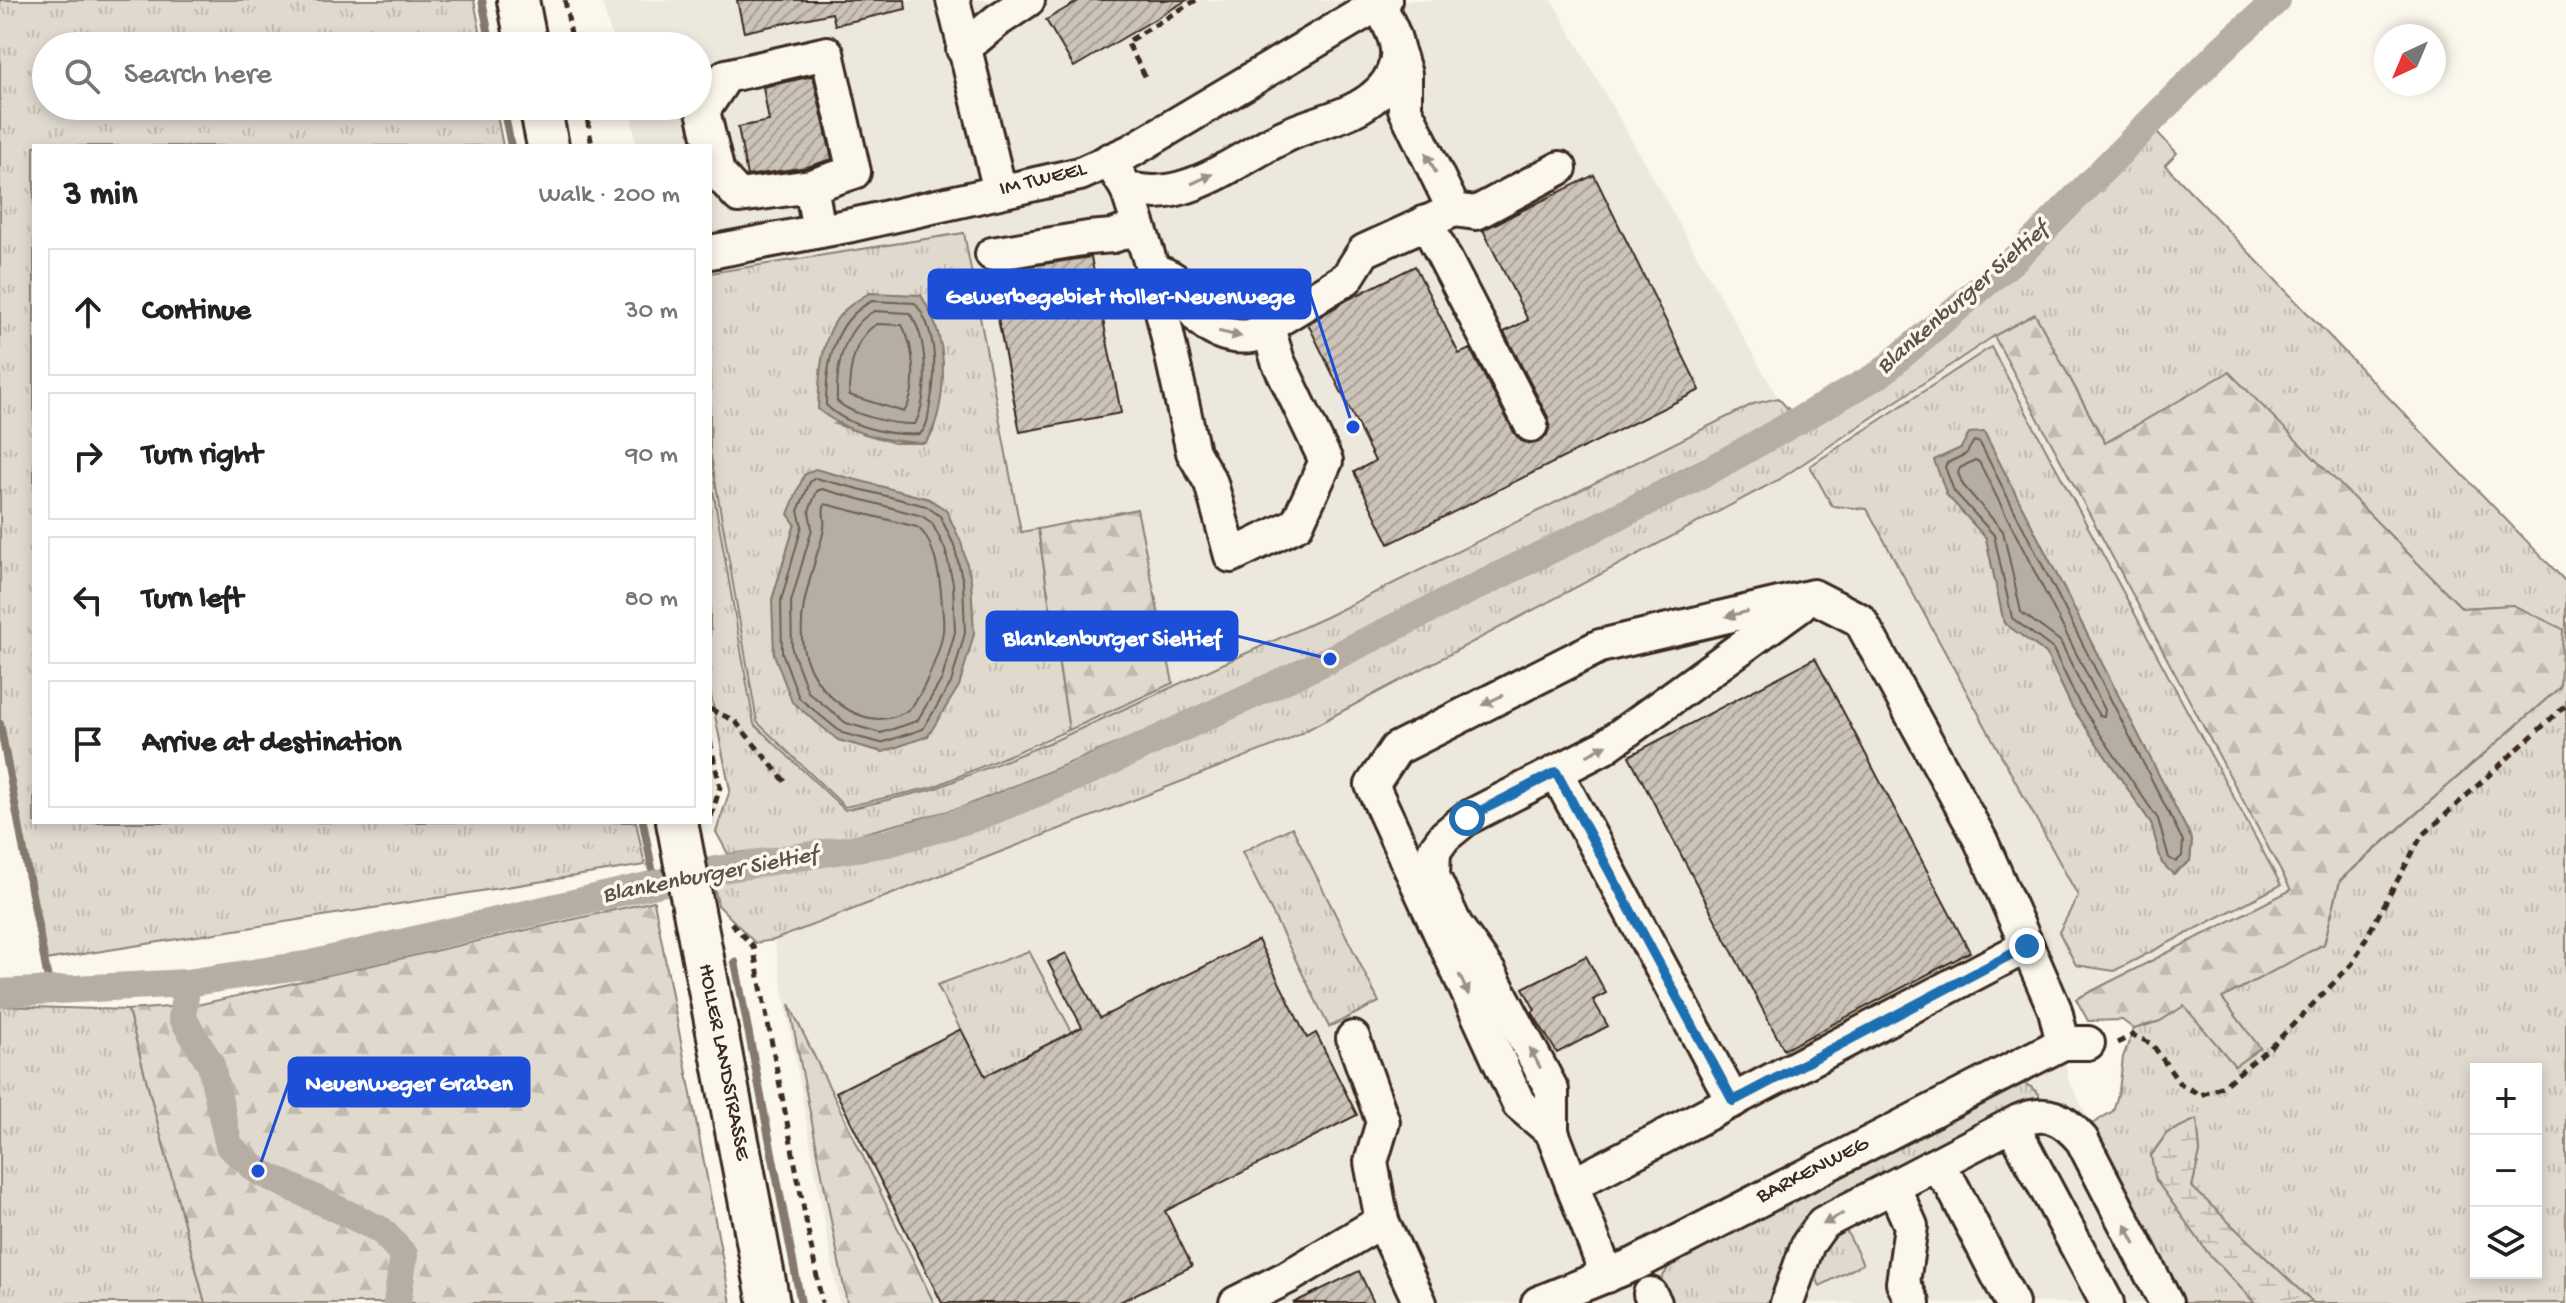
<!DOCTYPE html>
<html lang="en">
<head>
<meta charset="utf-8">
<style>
	body { margin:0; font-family:"Gochi Hand",sans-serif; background:#f6f6f6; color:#222 }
	.controls { position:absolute; right:24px; bottom:24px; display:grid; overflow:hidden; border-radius:0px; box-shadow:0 4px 12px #0003 }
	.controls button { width:72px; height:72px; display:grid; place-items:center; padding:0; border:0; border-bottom:2px solid #e0e0e0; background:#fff; color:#222; font:40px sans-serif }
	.compass { position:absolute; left:2374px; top:24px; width:72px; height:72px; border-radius:50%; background:#fff; box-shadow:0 4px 12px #0003; rotate:224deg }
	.stop { position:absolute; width:24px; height:24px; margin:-18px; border:6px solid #1f6fb2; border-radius:50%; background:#fff }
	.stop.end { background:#1f6fb2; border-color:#fff; box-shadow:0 2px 8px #0008 }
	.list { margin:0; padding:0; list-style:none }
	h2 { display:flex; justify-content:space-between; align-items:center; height:104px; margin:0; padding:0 32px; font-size:34px }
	h2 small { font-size:26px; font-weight:400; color:#767676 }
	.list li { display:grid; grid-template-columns:52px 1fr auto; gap:24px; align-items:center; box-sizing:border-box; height:128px; margin:0 16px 16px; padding:0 16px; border:2px solid #e0e0e0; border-radius:0px }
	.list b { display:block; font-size:30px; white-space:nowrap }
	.list em { font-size:26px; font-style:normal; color:#767676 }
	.icon { flex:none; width:44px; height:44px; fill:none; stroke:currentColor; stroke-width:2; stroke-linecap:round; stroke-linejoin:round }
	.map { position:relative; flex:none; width:2566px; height:1303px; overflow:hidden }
	.search { position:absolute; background:#fff; box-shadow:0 4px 12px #0003; left:32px; top:32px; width:680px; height:88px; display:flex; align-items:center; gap:20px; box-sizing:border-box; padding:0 28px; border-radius:44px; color:#767676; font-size:30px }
	.panel { position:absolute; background:#fff; box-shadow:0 4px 12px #0003; left:32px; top:144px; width:680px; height:680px; border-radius:0px }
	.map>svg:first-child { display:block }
	.built { fill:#ede8dd; fill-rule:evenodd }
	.grass { fill:url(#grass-tufts); stroke:#8d8276; stroke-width:2; fill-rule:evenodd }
	.forest { fill:url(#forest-firs); stroke:#8d8276; stroke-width:2 }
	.wetland { fill:url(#wetland-marsh); stroke:#8d8276; stroke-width:2 }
	.water { fill:#b6aea2; stroke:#85796d; stroke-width:2 }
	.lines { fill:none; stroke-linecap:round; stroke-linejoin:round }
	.shore { stroke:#6c5f53; stroke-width:2 }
	.stream { stroke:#85796d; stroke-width:8 }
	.canal { stroke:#b6aea2; stroke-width:28 }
	.building { fill:url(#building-hatch); stroke:#3b2a1e; stroke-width:2 }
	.minor-casing { stroke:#3b2a1e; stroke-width:38 }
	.major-casing { stroke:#3b2a1e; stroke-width:46 }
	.path { stroke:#3b2a1e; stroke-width:5; stroke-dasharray:8 6; stroke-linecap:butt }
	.minor { stroke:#fbf7ec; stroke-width:32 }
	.major { stroke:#fbf7ec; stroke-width:40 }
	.oneway { fill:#9b9085 }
	.route { stroke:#1f6fb2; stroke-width:10 }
	.labels { text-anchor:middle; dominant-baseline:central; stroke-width:7; stroke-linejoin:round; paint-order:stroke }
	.street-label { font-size:22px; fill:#3b2a1e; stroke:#fbf7ec }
	.water-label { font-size:24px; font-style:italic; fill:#605246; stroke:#fbf7ec }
	.leader { fill:none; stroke:#1d4ed8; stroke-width:3 }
	.callout-dot { fill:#1d4ed8; stroke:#fbf7ec; stroke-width:3 }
	.callout { fill:#1d4ed8; stroke:#1d4ed8; stroke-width:3 }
	.callout-label { font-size:24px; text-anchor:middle; font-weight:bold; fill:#fff }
</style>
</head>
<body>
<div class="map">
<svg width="2566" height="1303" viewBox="0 0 2566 1303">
	<defs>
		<pattern id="grass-tufts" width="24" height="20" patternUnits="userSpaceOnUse" patternTransform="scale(2)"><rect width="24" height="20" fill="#dfd9ce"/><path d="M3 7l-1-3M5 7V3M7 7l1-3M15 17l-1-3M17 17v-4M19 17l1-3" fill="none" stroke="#c0bab0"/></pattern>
		<pattern id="forest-firs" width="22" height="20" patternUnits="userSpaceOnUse" patternTransform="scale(2)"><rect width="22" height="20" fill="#dfd9ce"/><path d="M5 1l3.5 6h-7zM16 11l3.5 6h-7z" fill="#c0bab0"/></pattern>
		<pattern id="wetland-marsh" width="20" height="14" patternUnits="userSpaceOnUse" patternTransform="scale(2)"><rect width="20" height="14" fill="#dfd9ce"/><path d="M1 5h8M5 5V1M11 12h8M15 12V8" fill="none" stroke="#c0bab0"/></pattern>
		<pattern id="building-hatch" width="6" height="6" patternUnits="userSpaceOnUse" patternTransform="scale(2)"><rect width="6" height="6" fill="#ccc4b9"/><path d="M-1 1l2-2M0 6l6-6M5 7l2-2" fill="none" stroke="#a79f96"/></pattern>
	</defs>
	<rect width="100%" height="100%" fill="#fbf7ec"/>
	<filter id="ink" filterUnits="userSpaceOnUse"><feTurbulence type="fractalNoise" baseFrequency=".0125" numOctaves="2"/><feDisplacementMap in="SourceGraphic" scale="16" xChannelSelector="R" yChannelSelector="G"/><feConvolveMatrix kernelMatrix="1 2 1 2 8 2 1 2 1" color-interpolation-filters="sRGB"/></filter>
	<g filter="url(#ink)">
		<g class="built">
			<path d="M 601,0 L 1552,0 L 1778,398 L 1753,404 L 1328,616 L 1056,740 L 934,789 L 844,810 L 754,724 L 710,473 L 710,451 L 757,722 L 933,787 L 1069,730 L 1172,684 L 1138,510 L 1021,533 L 964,233 L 710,273 L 710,146 L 637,146 L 629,106 L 698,106 L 698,46 L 615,46 Z"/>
			<path d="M 1994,336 L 2292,890 L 2055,1010 L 2069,1081 L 2184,1303 L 1773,1303 L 1785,1257 L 1795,1237 L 1669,1303 L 934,1303 L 791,1007 L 847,1303 L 839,1303 L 774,940 L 1288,740 L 1780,479 ZM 1991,348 L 2114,971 L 2060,932 L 2078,896 L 1867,509 L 1810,467 ZM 1029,952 L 1072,1032 L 961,1029 L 938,985 Z"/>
		</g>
		<g class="grass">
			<path d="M 0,0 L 474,0 L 483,46 L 46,46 L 46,106 L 495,106 L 503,146 L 34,146 L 34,822 L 636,822 L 645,865 L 45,960 L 0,729 Z"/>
			<path d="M 2155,130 L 2177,153 L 2165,165 L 2566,582 L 2566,1303 L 2313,1303 L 2192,1187 L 2200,1152 L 2197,1119 L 2167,1133 L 2151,1155 L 2156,1180 L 2209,1254 L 2255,1303 L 2184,1303 L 2092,1124 L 2113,1111 L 2119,1091 L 2123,1057 L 2134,1029 L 2160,1021 L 2184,1005 L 2235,1066 L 2260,1048 L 2222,998 L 2324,944 L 2340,881 L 2560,687 L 2513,605 L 2462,608 L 2229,373 L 2105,443 L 2035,314 L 1994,336 L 1780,479 L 1288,740 L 774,940 L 755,943 L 718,905 L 712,876 L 892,850 L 1031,802 L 1314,675 L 1567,550 L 1880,384 L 2018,268 ZM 2476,1069 L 2536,1069 L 2536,1273 L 2476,1273 Z"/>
			<path d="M 964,233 L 1021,532 L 1038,529 L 1069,730 L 933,787 L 845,807 L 757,722 L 710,451 L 710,273 ZM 941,392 L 933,432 L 925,443 L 894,443 L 835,424 ZM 889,490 L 929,499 L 928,736 L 882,752 L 838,740 L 772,600 L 795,524 Z"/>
			<path d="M 1991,347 L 2281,885 L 2114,971 L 2076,965 L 2059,932 L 2078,896 L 1867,509 L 1832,506 L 1810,466 ZM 1984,432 L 2192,840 L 2190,861 L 2174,874 L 2162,863 L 2151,823 L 2072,707 L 2046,653 L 2004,623 L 1986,538 L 1947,495 L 1935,460 L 1961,448 Z"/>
			<path d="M 1778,398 L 1792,413 L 1361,635 L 1200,709 L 963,807 L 834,841 L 728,854 L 716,832 L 730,790 L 710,691 L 710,473 L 754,724 L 845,810 L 934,789 L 1056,740 L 1328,616 L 1753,404 Z"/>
			<path d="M 1292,827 L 1379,1002 L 1329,1027 L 1242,852 Z"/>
			<path d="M 1029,951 L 1072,1032 L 985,1076 L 937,985 Z"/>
			<path d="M 0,1006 L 128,1010 L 205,1303 L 0,1303 Z"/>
			<path d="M 2014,1083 C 2025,1083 2032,1086 2039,1094 L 2039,1102 L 1795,1237 L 1785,1257 L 1773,1303 L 1669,1303 L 1660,1281 L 1673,1260 Z"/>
			<path d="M 1842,1222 L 1863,1264 L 1820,1286 C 1806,1260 1826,1242 1842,1222 Z"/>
		</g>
		<g class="forest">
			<path d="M 2035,314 L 2105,443 L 2229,372 L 2462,608 L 2513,605 L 2563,629 L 2560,687 L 2340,880 L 2324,944 L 2222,998 L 2260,1048 L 2235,1066 L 2184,1006 L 2160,1021 L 2134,1029 L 2122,1020 L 2088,1021 L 2076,999 L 2291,890 L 1994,336 Z"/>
			<path d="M 1137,509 L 1173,683 L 1069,730 L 1038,529 Z"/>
			<path d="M 654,901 L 731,1303 L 205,1303 L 128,1010 L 197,1005 Z"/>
			<path d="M 789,1004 L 934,1303 L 847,1303 Z"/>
		</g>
		<path class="wetland" d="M 2197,1119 L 2200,1152 L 2192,1187 L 2313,1303 L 2255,1303 L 2209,1254 L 2156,1180 L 2151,1156 L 2167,1133 Z"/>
		<g class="water">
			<path d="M 869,293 L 921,295 C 928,308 936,322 939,337 C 947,365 943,420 925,443 C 887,442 847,434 818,409 C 819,382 820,345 835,322 C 843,309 856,301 869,293 Z"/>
			<path d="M 1984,432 L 2192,840 L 2190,861 L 2173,874 L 2162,863 L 2151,823 L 2072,707 L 2046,653 L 2004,623 L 1986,538 L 1947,495 L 1934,460 L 1961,448 L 1969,433 Z"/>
			<path d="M 815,469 L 929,499 L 946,510 L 961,542 L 971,580 L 974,634 L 959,686 L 928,736 L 883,752 L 838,740 L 792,702 L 774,654 L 772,600 L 795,524 L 788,514 L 804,475 Z"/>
		</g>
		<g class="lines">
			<g class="shore">
				<path d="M 872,301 L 915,303 C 938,332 937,371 930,405 C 928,416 928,427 920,434 C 890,436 848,427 826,405 C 826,364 833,321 872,301 Z"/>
				<path d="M 874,311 L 909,313 C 929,337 929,398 915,424 C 894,425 851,415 837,401 C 836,367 843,329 874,311 Z"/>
				<path d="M 877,324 L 902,325 C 915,348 918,390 904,412 L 849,395 C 849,370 854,337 877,324 Z"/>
				<path d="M 1974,441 L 1980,443 L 2183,841 L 2182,856 L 2176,862 L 2169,858 L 2158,819 L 2079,703 L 2053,649 L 2012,618 L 1994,535 L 1954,491 L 1945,467 L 1947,463 L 1966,454 Z"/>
				<path d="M 1975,460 L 1979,462 L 2105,710 L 2104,716 L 2099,715 L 2088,698 L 2060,641 L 2021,612 L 2003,531 L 1963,485 L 1958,473 L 1960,468 Z"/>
				<path d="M 815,478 L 926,506 L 940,516 L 954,545 L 963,582 L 965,633 L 951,683 L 923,729 L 881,743 L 842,733 L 799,698 L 782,652 L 781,601 L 802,526 L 798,511 L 810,482 Z"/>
				<path d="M 822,489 L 922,516 L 932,523 L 945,549 L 953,583 L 955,632 L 942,679 L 917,721 L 881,733 L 846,723 L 808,692 L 792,650 L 791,602 L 812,529 L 809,511 L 817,491 Z"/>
				<path d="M 825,504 L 917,527 C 936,540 941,585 942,606 C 943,614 944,623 943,631 C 941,648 921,704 905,712 C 862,737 810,689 803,647 C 798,615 808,587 816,557 C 819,548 823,537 824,528 C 826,518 821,513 825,504 Z"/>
			</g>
			<g class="stream">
				<path d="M 482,0 L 491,46"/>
				<path d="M 503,106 L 511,146"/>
				<path d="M 0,724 L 50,990"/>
				<path d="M 643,822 L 655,884"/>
				<path d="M 735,962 L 801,1303"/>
			</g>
			<g class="canal">
				<path d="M 187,983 L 182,1017 L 211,1065 L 229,1146 L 258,1171 L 381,1230 L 404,1255 L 397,1303"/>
				<path d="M 0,993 L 187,983 L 311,964 L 716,870 L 888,843 L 977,817 L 1081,775 L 1330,659 L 1698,477 L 1880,374 L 2018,256 L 2222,49 L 2277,0"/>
			</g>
		</g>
		<g class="building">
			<path d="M 737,0 L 905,0 L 906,9 L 835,25 L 832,13 L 744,32 Z"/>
			<path d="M 1080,0 L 1187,0 L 1074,67 L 1046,20 Z"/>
			<path d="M 813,76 L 832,159 L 807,167 L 747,176 L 738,127 L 769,121 L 763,87 Z"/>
			<path d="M 1594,175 L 1700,390 L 1389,544 L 1354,472 L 1375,461 L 1308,324 L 1349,299 L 1415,266 L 1459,354 L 1470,349 L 1515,434 L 1521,441 L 1531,444 L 1539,442 L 1547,435 L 1550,425 L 1548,417 L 1504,332 L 1528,320 L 1483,230 Z"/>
			<path d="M 1091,257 L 1121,413 L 1020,432 L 989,272 Z"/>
			<path d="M 1815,658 L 1970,952 L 1784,1050 L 1629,756 Z"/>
			<path d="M 1258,940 L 1307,1038 L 1316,1033 L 1357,1115 L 1165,1211 L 1192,1266 L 1118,1303 L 942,1303 L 836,1092 L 961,1029 L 985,1076 L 1082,1027 L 1048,962 L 1066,953 L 1100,1018 Z"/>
			<path d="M 1586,956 L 1606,993 L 1593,1000 L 1608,1026 L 1557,1053 L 1532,1012 L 1535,1010 L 1523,988 Z"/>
			<path d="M 1359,1271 L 1374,1303 L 1293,1303 Z"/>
		</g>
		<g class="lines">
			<defs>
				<g id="minor">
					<path d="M 953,0 L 1000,191"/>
					<path d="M 963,49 L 998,20 L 1028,0"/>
					<path d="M 1109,160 L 1127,189 L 1153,270 L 1193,452 L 1211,483 L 1231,556 L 1297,524 L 1326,461 L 1278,361 L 1268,328"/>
					<path d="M 811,186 L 854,172 L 827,53 L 726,76 L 703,111 L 718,173 L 739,196 L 811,186 L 819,231"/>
					<path d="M 1127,189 C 1146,192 1162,194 1181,188 C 1218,178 1251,152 1285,136 C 1309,124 1336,120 1359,107 C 1373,99 1387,87 1393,72 C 1405,48 1389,25 1379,4"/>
					<path d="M 1454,210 L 1476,213 L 1560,168"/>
					<path d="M 1426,222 L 1531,425"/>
					<path d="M 710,252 L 852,225 L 1080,174 L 1131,151 L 1385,0"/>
					<path d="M 992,254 L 1088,238 L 1113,236 L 1138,227"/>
					<path d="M 1153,270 C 1160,273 1170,275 1176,281 C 1185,289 1187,298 1192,308 C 1205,330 1228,339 1252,336 L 1347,278 L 1364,251 L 1454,210 L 1405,109 L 1405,74 L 1399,54"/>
					<path d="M 1556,772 L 1733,1101"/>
					<path d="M 1353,1038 L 1383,1122 L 1371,1162 L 1382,1221"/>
					<path d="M 2012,1125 L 2107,1303"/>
					<path d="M 1552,1132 L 1519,1104 L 1372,785 L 1396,749 L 1600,646 L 1813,596 L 1860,620 L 1981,841 L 2055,1010 L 2063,1043"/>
					<path d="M 1931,1169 L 1940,1172 L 1952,1186 L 2012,1303"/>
					<path d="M 1572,1185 L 2027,946"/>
					<path d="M 1894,1188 L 1911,1226 L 1903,1283 L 1913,1303"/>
					<path d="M 1607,1276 L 1552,1132 L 1552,1090 L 1489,972 L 1455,924 L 1433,876 L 1434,851 L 1445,836 L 1467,818 L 1603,748 L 1800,605"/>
					<path d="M 1650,1294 L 1655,1303"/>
					<path d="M 1236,1303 L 1288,1277 L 1382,1221 L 1420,1303"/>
					<path d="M 1538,1303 L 1635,1264 L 2063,1043 L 2088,1043"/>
					<path d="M 1787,1303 L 1808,1244 L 1823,1223 L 2019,1121 C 2047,1109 2063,1118 2082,1140 L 2166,1303"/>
				</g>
				<g id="major">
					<path d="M 518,0 L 527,46"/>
					<path d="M 540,106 L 548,146"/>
					<path d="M 677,822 L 769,1303"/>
				</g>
			</defs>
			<use href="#minor" class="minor-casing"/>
			<use href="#major" class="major-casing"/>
			<g class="path">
				<path d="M 565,0 L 573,46"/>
				<path d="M 1145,76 L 1127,42 L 1196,0"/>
				<path d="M 585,106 L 592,146"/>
				<path d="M 710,709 L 735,721 L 788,785"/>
				<path d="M 710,741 L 720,787 L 711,817"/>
				<path d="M 731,923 L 753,946 L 822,1303"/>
				<path d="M 2117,1043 L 2133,1035 L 2152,1044 L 2180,1084 L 2201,1095 L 2223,1086 L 2274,1044 L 2352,964 L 2421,837 L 2566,705"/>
			</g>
			<use href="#minor" class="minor"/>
			<use href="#major" class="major"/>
		</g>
		<defs><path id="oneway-solid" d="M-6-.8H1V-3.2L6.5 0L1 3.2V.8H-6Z" transform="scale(2)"/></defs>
		<g class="oneway">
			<use href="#oneway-solid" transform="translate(1431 163) rotate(-116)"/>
			<use href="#oneway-solid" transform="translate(1202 179) rotate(-25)"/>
			<use href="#oneway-solid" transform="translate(1230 334) rotate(13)"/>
			<use href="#oneway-solid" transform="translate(1737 614) rotate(167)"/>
			<use href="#oneway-solid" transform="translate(1493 700) rotate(153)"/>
			<use href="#oneway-solid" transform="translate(1597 750) rotate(-29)"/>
			<use href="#oneway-solid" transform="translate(1464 985) rotate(65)"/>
			<use href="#oneway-solid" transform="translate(1535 1058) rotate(-118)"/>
			<use href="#oneway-solid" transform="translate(1833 1219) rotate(151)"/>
			<use href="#oneway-solid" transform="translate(2130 1234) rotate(-117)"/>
		</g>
	</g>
	<g class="lines" filter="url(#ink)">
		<path class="route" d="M 1467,818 L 1556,772 L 1733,1101 L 2027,946"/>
	</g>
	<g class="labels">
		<g class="street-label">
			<text transform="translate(1043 180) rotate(-14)">IM TWEEL</text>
			<text transform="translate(723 1062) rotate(79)">HOLLER LANDSTRASSE</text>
			<text transform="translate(1813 1171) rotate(-27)">BARKENWEG</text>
		</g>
		<g class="water-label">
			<text transform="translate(1963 299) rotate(-41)">Blankenburger Sieltief</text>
			<text transform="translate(710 876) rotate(-11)">Blankenburger Sieltief</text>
		</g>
	</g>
	<path class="leader" d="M1353 427L1310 294M1330 659L1237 636M258 1171L289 1082"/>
	<g class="callout-dot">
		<circle cx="1353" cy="427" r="8"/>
		<circle cx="1330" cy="659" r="8"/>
		<circle cx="258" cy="1171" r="8"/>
	</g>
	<g class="callout">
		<rect x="929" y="270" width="381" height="48" rx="8"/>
		<rect x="987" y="612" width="250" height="48" rx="8"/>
		<rect x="289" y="1058" width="240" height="48" rx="8"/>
	</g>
	<g class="callout-label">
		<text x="1120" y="303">Gewerbegebiet Holler-Neuenwege</text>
		<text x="1112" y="645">Blankenburger Sieltief</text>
		<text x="409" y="1090">Neuenweger Graben</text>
	</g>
</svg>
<div class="controls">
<button>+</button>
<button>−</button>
<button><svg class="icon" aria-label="layers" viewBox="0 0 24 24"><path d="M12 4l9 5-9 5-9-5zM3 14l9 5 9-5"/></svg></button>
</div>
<svg class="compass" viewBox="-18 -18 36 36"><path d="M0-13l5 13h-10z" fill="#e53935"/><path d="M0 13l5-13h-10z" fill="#767676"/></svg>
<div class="stop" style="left:1467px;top:818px"></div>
<div class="stop end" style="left:2027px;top:946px"></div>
<div class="search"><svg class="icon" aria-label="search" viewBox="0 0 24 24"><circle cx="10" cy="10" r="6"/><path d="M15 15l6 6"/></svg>Search here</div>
<section class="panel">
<h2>3 min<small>Walk · 200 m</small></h2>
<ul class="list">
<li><svg class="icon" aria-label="ahead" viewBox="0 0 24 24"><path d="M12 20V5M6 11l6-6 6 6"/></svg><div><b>Continue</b></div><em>30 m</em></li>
<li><svg class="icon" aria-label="right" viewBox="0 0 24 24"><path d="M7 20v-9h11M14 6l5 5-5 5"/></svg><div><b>Turn right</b></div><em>90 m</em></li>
<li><svg class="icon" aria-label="left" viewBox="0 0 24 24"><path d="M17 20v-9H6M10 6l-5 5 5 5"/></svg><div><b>Turn left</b></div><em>80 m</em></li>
<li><svg class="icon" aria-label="arrive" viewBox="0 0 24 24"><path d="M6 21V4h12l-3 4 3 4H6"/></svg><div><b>Arrive at destination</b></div></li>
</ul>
</section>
</div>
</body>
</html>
